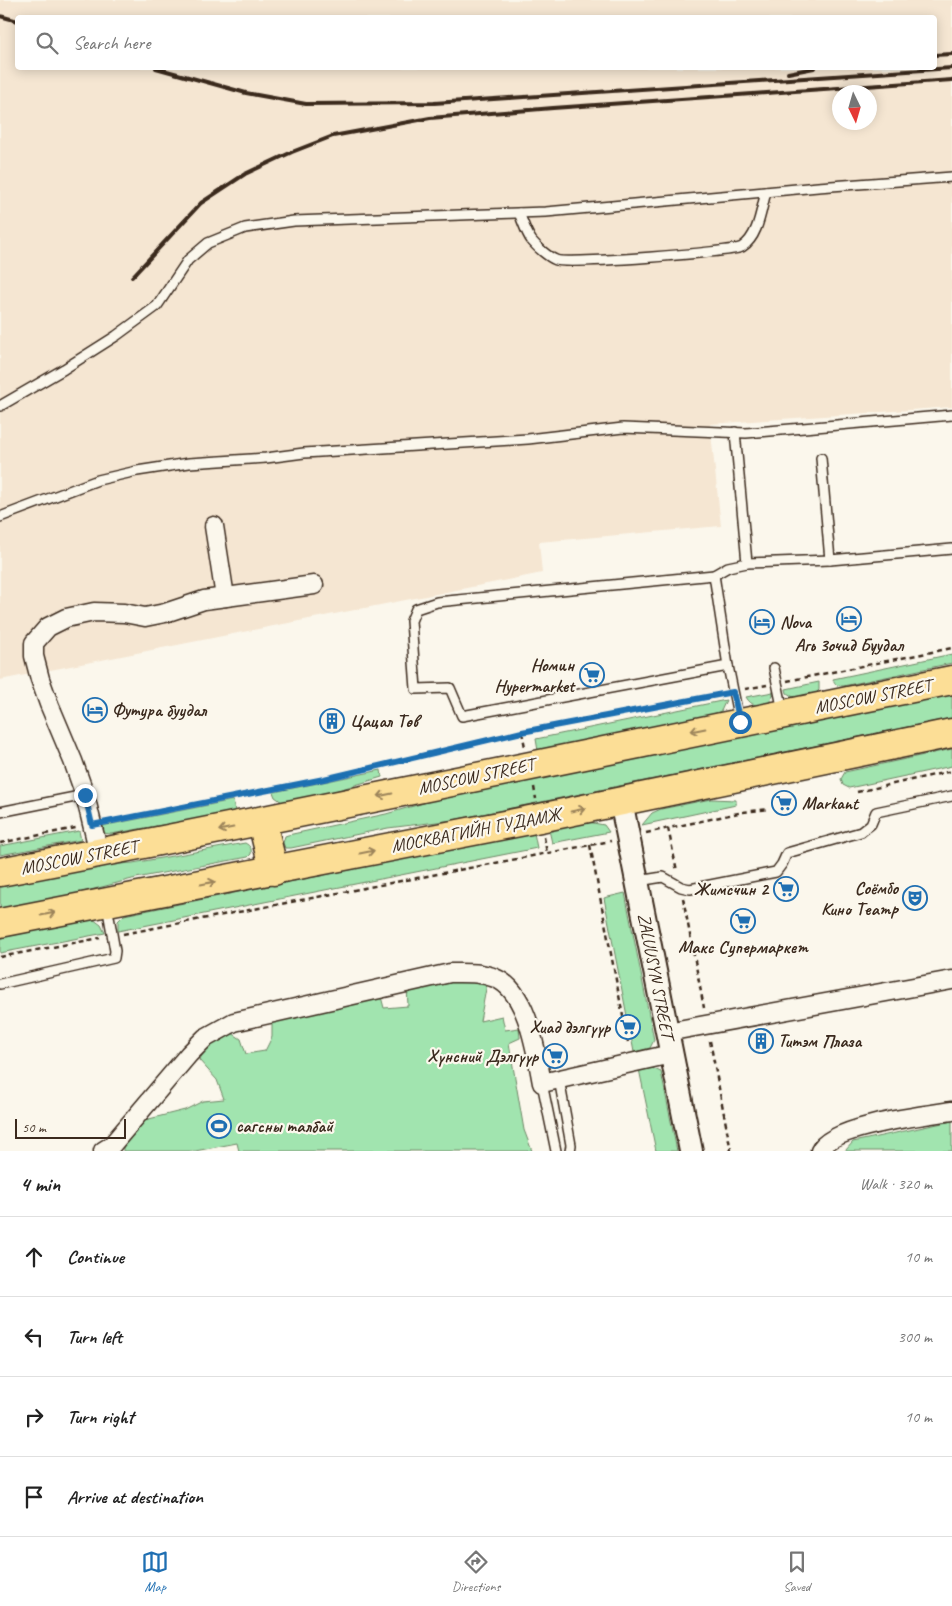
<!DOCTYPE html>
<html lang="en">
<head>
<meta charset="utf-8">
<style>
	body { margin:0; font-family:Caveat,sans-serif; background:#f2f2f2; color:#222 }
	.compass { position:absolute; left:832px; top:85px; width:45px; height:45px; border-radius:50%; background:#fff; box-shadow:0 2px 12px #0003; rotate:175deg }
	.scale { position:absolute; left:15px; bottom:12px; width:111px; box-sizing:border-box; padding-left:5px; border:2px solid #3b2a1e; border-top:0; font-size:14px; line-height:18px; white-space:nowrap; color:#3b2a1e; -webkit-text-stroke:4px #fbf7ec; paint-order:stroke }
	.stop { position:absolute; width:15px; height:15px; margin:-11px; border:4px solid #1f6fb2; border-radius:50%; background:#fff }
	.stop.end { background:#1f6fb2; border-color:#fff; box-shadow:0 1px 5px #0008 }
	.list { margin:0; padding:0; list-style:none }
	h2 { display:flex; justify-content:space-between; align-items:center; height:65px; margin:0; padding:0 20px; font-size:21px }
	h2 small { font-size:16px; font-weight:400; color:#767676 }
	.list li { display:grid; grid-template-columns:32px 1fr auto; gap:15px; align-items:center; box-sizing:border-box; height:80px; padding:0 20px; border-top:1px solid #e0e0e0 }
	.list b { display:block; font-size:19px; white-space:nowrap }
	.list em { font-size:16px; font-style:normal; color:#767676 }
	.icon { flex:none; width:28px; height:28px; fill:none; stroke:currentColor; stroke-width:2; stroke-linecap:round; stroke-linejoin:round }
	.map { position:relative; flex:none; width:952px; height:1151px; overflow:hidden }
	.search { position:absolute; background:#fff; box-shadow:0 2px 12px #0003; left:15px; right:15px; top:15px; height:55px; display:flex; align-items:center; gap:12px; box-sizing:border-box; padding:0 18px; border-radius:5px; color:#767676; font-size:19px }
	.sheet { height:385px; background:#fff }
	nav { display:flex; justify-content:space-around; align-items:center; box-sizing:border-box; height:70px; border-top:1px solid #e0e0e0; background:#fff; font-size:14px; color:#767676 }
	nav a { display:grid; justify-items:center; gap:2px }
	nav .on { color:#1f6fb2 }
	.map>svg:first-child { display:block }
	.built { fill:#f5e6d2; fill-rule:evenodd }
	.green { fill:#a1e4af; stroke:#6e8766 }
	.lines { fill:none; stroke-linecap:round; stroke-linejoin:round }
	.service-casing { stroke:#3b2a1e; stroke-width:12 }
	.minor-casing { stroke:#3b2a1e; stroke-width:21 }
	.tertiary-casing { stroke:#3b2a1e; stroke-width:26 }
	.trunk-casing { stroke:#3b2a1e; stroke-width:31 }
	.path { stroke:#3b2a1e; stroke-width:2.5; stroke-dasharray:5 4; stroke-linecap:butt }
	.service { stroke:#fbf7ec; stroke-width:9 }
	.minor { stroke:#fbf7ec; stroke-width:18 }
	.tertiary { stroke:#fbf7ec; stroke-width:22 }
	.trunk { stroke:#fcde96; stroke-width:28 }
	.rail { stroke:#3b2a1e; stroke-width:4 }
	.oneway { stroke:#9c845a }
	.route { stroke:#1f6fb2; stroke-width:6 }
	.labels { text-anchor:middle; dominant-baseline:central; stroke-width:4.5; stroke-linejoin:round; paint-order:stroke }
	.poi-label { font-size:18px; font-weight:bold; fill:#3b2a1e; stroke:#fbf7ec; text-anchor:start }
	.street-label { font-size:18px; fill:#3b2a1e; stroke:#fbf7ec }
</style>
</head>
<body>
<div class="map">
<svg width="952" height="1151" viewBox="0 0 952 1151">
	<rect width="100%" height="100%" fill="#fbf7ec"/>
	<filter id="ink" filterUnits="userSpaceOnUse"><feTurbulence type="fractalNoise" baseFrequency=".02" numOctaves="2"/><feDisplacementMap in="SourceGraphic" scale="10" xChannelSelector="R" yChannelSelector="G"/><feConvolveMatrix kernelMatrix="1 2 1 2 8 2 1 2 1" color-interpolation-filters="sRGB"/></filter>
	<g filter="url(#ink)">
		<path class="built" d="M 0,0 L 952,0 L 952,407 L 710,424 L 721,526 L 539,542 L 542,573 L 0,680 ZM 18,18 L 934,18 L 934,68 L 18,68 ZM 840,92 L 870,92 L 870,122 L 840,122 Z"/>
		<g class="green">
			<path d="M 952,654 L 952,663 L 843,686 C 838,686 835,685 833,679 Z"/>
			<path d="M 819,682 L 819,690 L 816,693 L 795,698 L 787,693 L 786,689 Z"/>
			<path d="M 773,692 L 773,696 L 768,704 C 758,706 752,707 746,697 Z"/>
			<path d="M 952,693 L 952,718 L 453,820 L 388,828 L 291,848 L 285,848 L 283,843 L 285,836 L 288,835 L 386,814 L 448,796 Z"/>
			<path d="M 726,700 L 721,711 L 713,714 L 538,751 L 536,739 Z"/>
			<path d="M 952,749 L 952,766 L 849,788 L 843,785 L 841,779 L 845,772 Z"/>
			<path d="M 381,770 L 382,777 L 335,791 L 282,802 L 275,797 L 273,792 Z"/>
			<path d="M 711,799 L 736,800 L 736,805 L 642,825 L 652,813 L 661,809 Z"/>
			<path d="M 233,800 L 235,812 L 111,834 L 103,833 L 101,826 Z"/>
			<path d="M 588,822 L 604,825 L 609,832 L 552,843 L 549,830 Z"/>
			<path d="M 79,831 L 81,840 L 0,855 L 0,846 Z"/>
			<path d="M 534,833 L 537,848 L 118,931 L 118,921 L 124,915 Z"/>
			<path d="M 245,843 C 250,846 252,848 251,854 L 248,857 L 136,878 L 60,898 L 0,910 L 0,883 L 81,867 L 133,863 Z"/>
			<path d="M 625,893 L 654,1040 L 650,1048 L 634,1052 L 604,898 Z"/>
			<path d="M 93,919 L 101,925 L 105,933 L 0,953 L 0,938 Z"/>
			<path d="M 488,978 L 480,1021 L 502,1016 L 505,1030 L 519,1028 L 520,1038 L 509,1043 L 524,1130 L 532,1151 L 239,1151 L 237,1143 L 195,1151 L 123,1151 L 123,1133 L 137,1122 L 185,1110 L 203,1101 L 224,1099 L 217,1080 L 199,1060 L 209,1046 L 229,1031 L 241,1039 L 246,1054 L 265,1051 L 272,1037 L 272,1021 L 297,1018 L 302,1001 L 379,989 L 384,1008 L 408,1006 L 407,986 L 446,983 Z"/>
			<path d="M 652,1068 L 661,1072 L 677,1151 L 656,1151 L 639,1069 Z"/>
			<path d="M 952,1121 L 952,1151 L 845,1151 L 853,1142 Z"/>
		</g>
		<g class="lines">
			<defs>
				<g id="service">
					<path d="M 519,213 C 523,222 526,233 532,241 C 537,247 548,257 556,260 C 565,265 734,252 742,247 C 759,236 761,209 766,192"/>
					<path d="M 0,406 L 64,369 L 116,336 L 157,306 L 188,260 L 208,243 L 245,228 L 294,221 L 546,212 L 818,187 L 952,177"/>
					<path d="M 821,458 L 830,560"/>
					<path d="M 0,517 L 98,480 L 137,471 L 189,463 L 266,458 L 304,453 L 528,439 L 623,428 L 746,433 L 952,415"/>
					<path d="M 747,563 L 830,560 L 952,549"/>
					<path d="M 714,575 L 728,666 L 739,720"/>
					<path d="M 728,666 L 462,716 L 450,688 L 416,689 L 411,621 L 416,609 L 437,602 L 714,575 L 728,567 L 747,563 L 735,432"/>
					<path d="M 774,668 L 783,711"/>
					<path d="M 0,812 L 85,795"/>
					<path d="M 638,881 L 663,877 L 681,887 L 690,889 L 776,872 L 782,864 L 787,853 L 861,832 L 871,824 L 876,812 L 952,796"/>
					<path d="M 0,984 L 114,958 L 115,951 L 107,905"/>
					<path d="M 559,1079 L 571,1145 L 570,1151"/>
					<path d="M 542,1083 L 556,1151"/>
				</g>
				<g id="minor">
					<path d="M 214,526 L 225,597"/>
					<path d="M 99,853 L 85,795 L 73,761 L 49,704 L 40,679 L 34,656 L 34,643 L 48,627 L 66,618 L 94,612 L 124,613 L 145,617 L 165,613 L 204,600 L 314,585"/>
					<path d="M 667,1032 L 952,980"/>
					<path d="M 103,1151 L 111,1146 L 189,1054 L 205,1038 L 234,1022 L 450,973 C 466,973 481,972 495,978 C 528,991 536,1052 542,1083 L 671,1054"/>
					<path d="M 820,1151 C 830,1126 926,1115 952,1111"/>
				</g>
				<path id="tertiary" d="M 621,801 L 691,1151"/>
				<g id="trunk">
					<path d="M 262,822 L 274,871"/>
					<path d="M 0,872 C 318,811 635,744 952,680"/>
					<path d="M 0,923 L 540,818 L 952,733"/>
				</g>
			</defs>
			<use href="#service" class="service-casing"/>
			<use href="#minor" class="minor-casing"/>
			<use href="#tertiary" class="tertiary-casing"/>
			<use href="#trunk" class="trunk-casing"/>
			<g class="path">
				<path d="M 787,681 L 952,648"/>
				<path d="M 745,689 L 767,685"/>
				<path d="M 522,732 L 525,747"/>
				<path d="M 534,787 L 536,799"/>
				<path d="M 857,792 L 952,771"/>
				<path d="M 106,822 L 324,779 L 522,732 L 722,694"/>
				<path d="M 668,828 L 677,871"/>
				<path d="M 646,833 L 743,812 L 769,809"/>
				<path d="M 544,837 L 547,853"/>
				<path d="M 0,843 L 76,828"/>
				<path d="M 590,845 L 628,1042"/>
				<path d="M 683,898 L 704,1008"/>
				<path d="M 123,934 L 611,841"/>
				<path d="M 0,957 L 100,938"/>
				<path d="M 710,1041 L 731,1151"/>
			</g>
			<use href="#service" class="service"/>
			<use href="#minor" class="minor"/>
			<use href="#tertiary" class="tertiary"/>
			<use href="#trunk" class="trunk"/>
			<g class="rail">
				<path d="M 0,16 L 18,21"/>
				<path d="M 934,55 L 952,54"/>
				<path d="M 156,68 L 246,93 L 306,104 L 434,103 L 952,68"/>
				<path d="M 788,73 L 814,68"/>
				<path d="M 132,277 L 201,203 L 245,174 L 292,152 L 333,136 L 430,118 L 553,108 L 952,80"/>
			</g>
		</g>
		<defs><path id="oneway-shaft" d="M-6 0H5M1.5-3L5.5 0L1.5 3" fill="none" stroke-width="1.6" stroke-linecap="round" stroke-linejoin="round" transform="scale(1.25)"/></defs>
		<g class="oneway">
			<use href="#oneway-shaft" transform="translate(698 730) rotate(169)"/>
			<use href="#oneway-shaft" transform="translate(385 795) rotate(168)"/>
			<use href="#oneway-shaft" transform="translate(578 810) rotate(-12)"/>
			<use href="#oneway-shaft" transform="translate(226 829) rotate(169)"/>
			<use href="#oneway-shaft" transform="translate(367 852) rotate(-11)"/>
			<use href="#oneway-shaft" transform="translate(208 883) rotate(-11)"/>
			<use href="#oneway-shaft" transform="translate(48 914) rotate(-11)"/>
		</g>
	</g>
	<g class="lines" filter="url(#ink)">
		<path class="route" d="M 85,795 L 92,825 L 324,779 L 522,732 L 733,692 L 740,722"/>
	</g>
	<defs>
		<symbol id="hotel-ring" viewBox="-11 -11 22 22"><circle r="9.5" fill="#fbf7ec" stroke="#1f6fb2" stroke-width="1.5"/><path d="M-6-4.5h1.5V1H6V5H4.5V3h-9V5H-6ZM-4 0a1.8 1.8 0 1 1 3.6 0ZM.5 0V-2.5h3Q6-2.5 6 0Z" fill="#1f6fb2"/></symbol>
		<symbol id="supermarket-ring" viewBox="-11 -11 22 22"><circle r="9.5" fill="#fbf7ec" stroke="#1f6fb2" stroke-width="1.5"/><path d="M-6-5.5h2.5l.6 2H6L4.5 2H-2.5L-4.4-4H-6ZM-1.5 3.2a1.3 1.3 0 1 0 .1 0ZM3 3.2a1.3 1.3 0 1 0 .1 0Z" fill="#1f6fb2"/></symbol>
		<symbol id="building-ring" viewBox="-11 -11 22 22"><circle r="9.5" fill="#fbf7ec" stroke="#1f6fb2" stroke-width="1.5"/><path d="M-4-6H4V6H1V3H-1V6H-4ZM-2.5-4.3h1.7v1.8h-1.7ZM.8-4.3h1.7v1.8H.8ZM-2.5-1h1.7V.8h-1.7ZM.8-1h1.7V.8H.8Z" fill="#1f6fb2"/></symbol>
		<symbol id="theatre-ring" viewBox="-11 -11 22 22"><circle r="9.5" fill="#fbf7ec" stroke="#1f6fb2" stroke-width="1.5"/><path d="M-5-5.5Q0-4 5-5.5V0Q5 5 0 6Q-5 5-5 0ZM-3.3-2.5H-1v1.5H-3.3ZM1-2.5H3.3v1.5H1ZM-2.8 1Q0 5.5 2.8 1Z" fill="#1f6fb2"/></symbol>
		<symbol id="stadium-ring" viewBox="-11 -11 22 22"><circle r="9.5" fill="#fbf7ec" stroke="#1f6fb2" stroke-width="1.5"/><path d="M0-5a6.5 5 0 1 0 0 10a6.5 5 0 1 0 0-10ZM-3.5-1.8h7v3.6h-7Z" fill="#1f6fb2"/></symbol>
	</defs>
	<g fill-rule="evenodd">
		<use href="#hotel-ring" x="835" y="605" width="28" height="28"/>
		<use href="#hotel-ring" x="748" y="608" width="28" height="28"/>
		<use href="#supermarket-ring" x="578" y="661" width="28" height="28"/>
		<use href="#hotel-ring" x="81" y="696" width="28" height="28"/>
		<use href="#building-ring" x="318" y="707" width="28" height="28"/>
		<use href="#supermarket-ring" x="770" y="789" width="28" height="28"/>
		<use href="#supermarket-ring" x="772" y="875" width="28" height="28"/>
		<use href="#theatre-ring" x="901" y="884" width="28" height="28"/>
		<use href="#supermarket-ring" x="729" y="907" width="28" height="28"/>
		<use href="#supermarket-ring" x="614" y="1013" width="28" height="28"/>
		<use href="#building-ring" x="747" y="1027" width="28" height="28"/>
		<use href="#supermarket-ring" x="541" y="1042" width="28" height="28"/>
		<use href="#stadium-ring" x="205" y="1112" width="28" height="28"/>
	</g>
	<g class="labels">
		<g class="poi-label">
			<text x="780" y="622">Nova</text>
			<text x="849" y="645" text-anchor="middle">Агь 3очид Буудал</text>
			<text x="574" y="665" text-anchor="end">Номин<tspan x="574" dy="21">Hyрermarket</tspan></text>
			<text x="112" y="710">Футура буудал</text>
			<text x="350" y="721">Цацал Төв</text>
			<text x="802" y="803">Markant</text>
			<text x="898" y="888" text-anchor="end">Соёмбо<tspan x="898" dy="21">Кино Театр</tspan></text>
			<text x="768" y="889" text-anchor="end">Жимсчин 2</text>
			<text x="743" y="947" text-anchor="middle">Макс Супермаркет</text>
			<text x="610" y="1027" text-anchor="end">Хиад дэлгүүр</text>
			<text x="778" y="1041">Титэм Плаза</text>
			<text x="538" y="1056" text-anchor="end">Хүнсний Дэлгүүр</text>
			<text x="236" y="1126">сагсны талбай</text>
		</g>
		<g class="street-label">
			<text transform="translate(873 696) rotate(-11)">MOSCOW STREET</text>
			<text transform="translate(476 776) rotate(-12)">MOSCOW STREET</text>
			<text transform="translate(476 830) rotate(-11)">МОСКВАГИЙН ГУДАМЖ</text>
			<text transform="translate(79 857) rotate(-11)">MOSCOW STREET</text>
			<text transform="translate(656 976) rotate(79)">ZALUUSYN STREET</text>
		</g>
	</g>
</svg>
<svg class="compass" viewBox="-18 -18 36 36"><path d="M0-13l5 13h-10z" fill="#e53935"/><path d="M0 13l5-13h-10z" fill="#767676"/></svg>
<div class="scale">50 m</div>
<div class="stop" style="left:740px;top:722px"></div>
<div class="stop end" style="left:85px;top:795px"></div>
<div class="search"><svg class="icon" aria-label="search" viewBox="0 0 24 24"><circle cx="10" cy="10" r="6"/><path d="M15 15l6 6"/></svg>Search here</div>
</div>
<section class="sheet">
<h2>4 min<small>Walk · 320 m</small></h2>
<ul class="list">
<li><svg class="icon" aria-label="ahead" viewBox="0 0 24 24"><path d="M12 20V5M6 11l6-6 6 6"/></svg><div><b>Continue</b></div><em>10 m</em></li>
<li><svg class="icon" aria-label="left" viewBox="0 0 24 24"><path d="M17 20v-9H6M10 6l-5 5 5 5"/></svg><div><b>Turn left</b></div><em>300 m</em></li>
<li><svg class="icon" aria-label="right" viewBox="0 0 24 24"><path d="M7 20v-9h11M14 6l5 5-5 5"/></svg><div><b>Turn right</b></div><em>10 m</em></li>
<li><svg class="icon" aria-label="arrive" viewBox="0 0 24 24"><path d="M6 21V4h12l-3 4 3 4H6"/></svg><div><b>Arrive at destination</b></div></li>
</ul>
</section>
<nav>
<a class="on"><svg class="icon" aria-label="map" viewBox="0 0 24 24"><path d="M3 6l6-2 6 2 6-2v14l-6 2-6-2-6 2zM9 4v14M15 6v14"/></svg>Map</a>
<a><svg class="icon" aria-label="directions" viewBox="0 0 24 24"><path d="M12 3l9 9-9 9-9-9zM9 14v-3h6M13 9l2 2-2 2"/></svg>Directions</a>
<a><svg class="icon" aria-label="saved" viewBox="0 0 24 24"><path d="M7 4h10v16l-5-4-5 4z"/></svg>Saved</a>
</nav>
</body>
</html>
